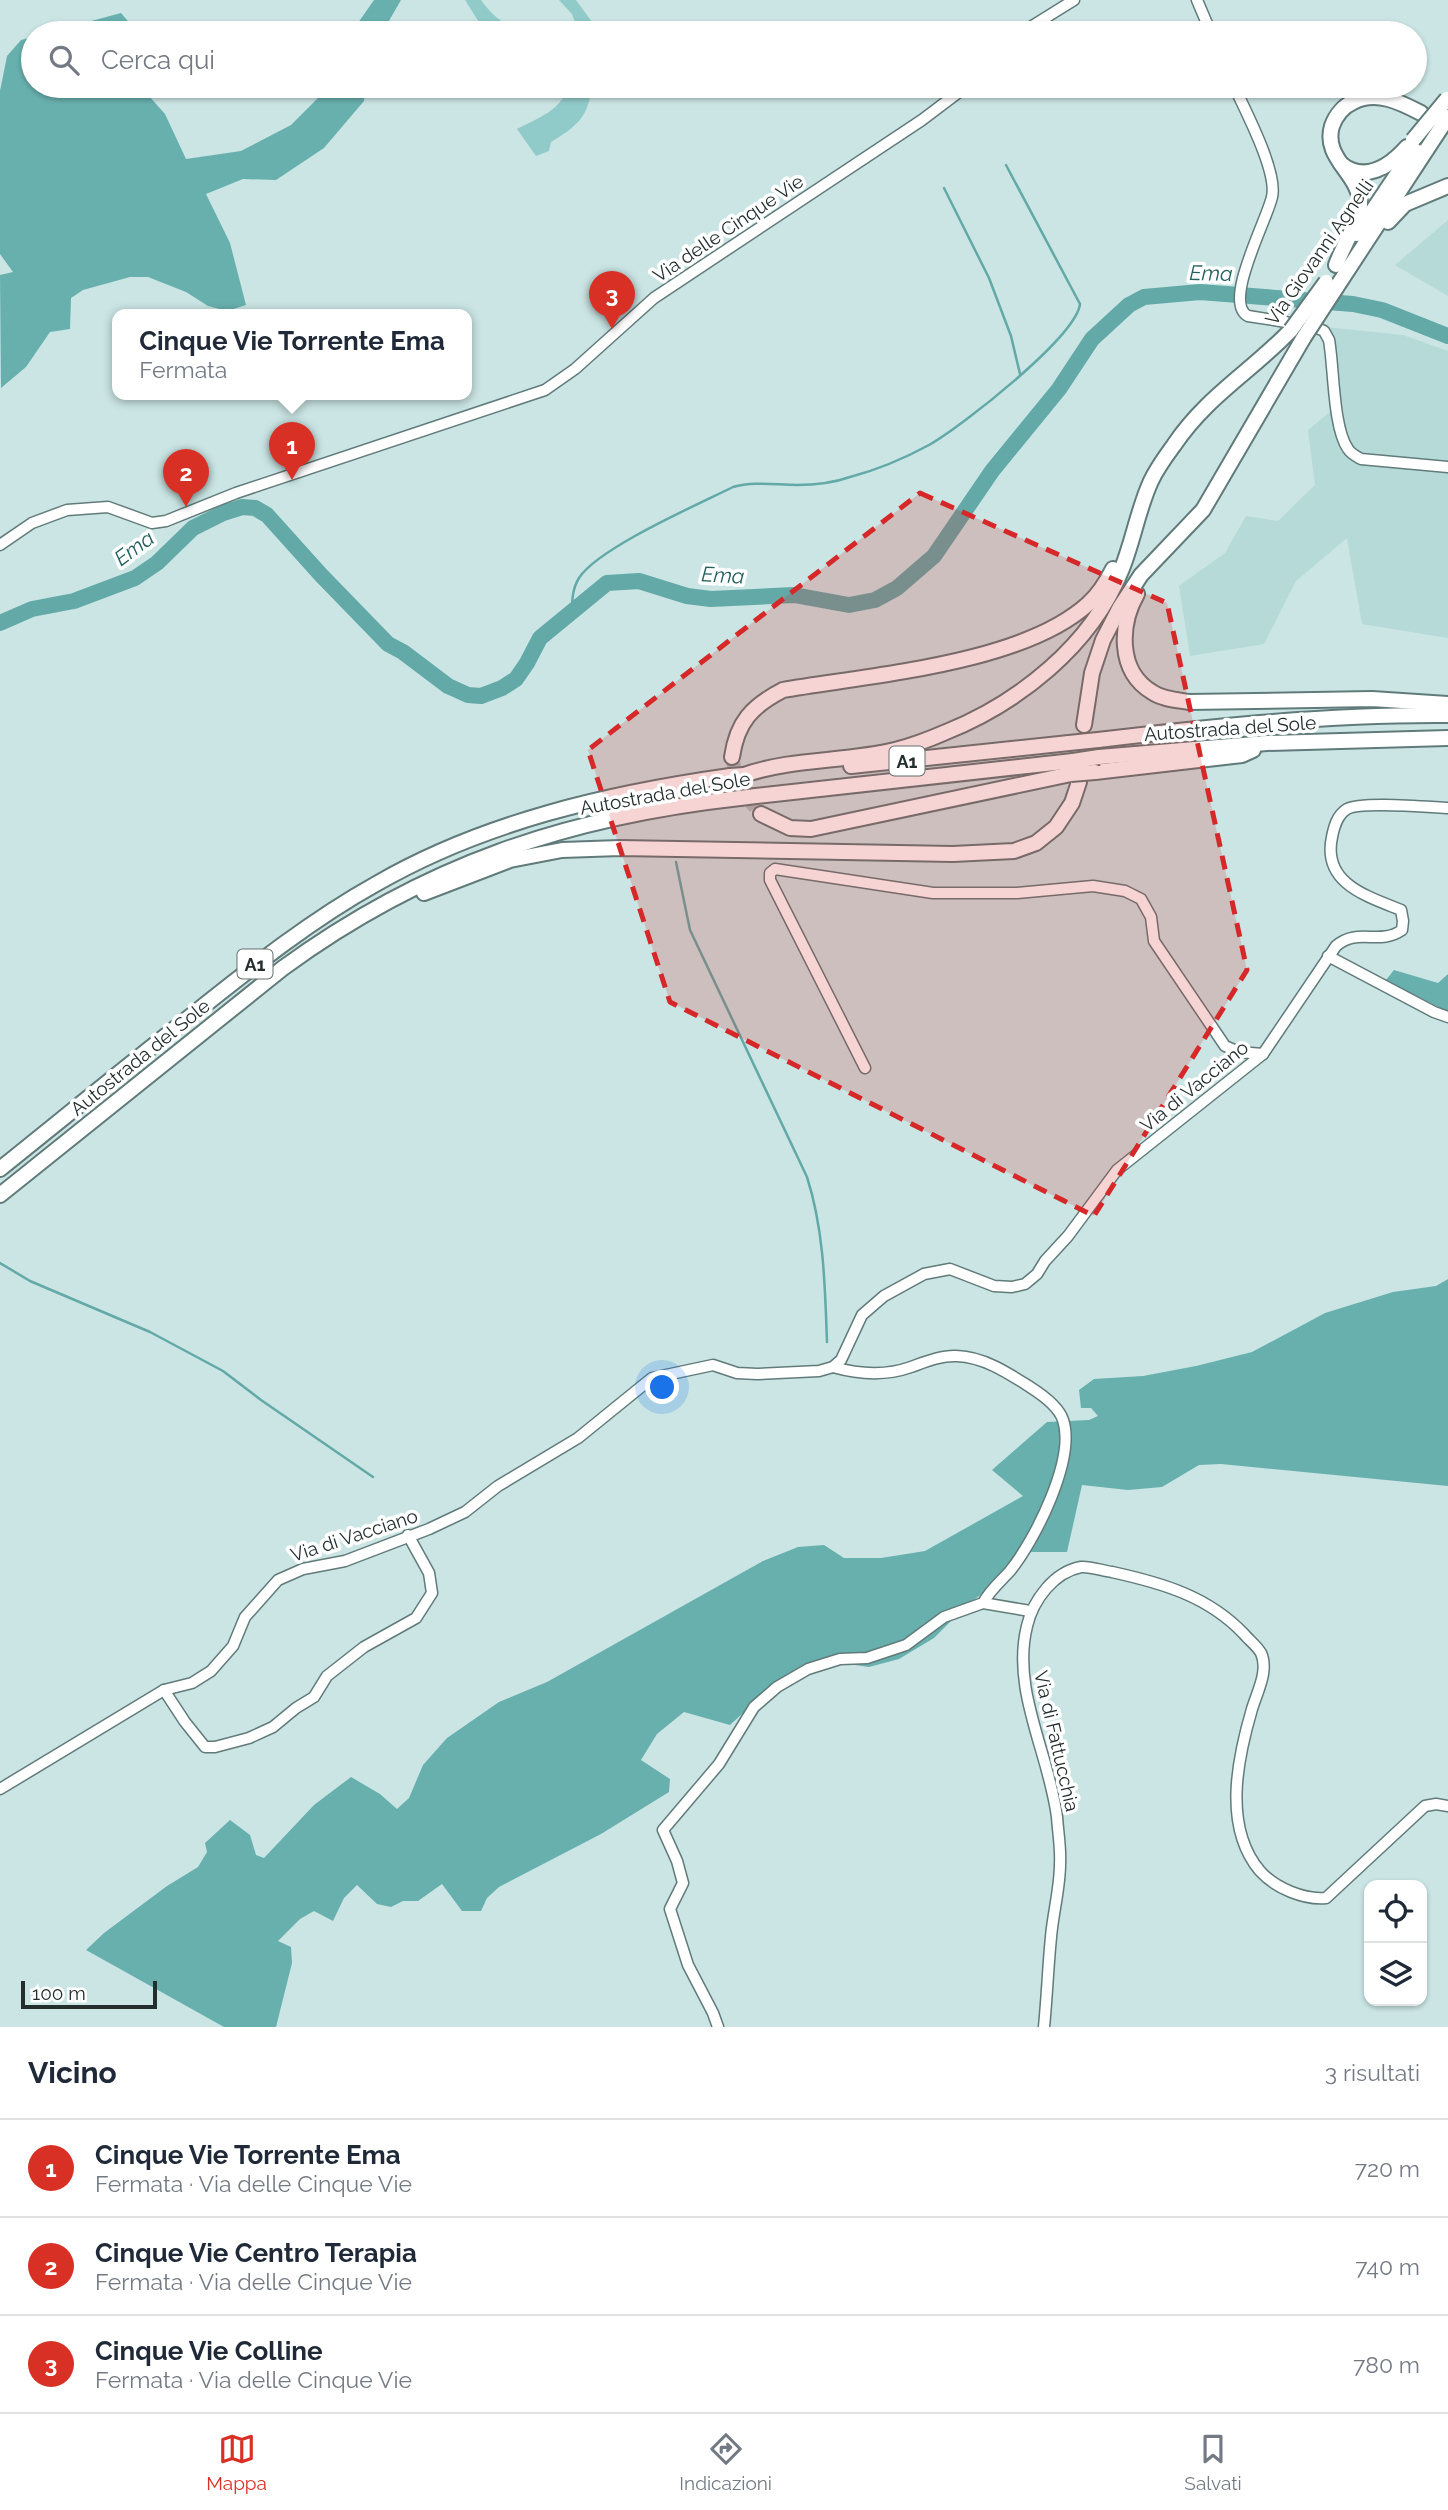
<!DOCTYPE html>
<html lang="it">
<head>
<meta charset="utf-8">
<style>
	body { margin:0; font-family:Raleway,sans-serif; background:#f6f6f7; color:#1f2937 }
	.controls { position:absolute; right:21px; bottom:21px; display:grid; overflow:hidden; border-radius:14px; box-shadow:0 2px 5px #0004 }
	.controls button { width:63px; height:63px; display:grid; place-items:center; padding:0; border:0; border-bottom:2px solid #e0e1e3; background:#fff; color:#1f2937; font:35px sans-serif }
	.scale { position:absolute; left:21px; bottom:18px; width:136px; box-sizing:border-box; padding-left:7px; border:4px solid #232e2d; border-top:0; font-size:19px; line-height:24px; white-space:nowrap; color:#232e2d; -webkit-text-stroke:5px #fff; paint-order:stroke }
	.you { position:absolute; left:663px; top:1388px; width:24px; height:24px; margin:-18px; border:5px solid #fff; border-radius:50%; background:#1a73e8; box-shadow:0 0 0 10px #1a73e833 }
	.badge { display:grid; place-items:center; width:46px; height:46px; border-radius:50%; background:#d93025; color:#fff; font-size:23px; font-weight:700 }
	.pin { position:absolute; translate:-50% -58px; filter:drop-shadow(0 2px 4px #0008) }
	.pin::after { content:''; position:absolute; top:37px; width:24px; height:21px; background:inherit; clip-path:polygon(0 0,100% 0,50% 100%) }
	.popup { position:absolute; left:112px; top:309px; width:360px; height:91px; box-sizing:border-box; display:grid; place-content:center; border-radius:14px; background:#fff; filter:drop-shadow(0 2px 5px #0005); font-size:23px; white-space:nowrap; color:#747a83 }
	.popup b { font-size:26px; color:#1f2937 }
	.popup::after { content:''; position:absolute; left:50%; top:100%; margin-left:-14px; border:14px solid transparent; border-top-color:#fff }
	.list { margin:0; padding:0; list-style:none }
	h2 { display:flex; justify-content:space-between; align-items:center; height:91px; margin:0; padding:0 28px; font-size:30px }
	h2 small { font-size:23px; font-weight:400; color:#747a83 }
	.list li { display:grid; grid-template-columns:46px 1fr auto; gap:21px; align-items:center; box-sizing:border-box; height:98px; padding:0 28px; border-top:2px solid #e0e1e3 }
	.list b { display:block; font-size:26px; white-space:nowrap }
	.list p { margin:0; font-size:23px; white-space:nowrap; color:#747a83 }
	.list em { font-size:23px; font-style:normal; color:#747a83 }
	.icon { flex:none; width:38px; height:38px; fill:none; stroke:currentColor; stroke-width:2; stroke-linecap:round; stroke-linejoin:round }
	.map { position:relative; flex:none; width:1448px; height:2027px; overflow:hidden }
	.search { position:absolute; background:#fff; box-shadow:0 2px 5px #0004; left:21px; right:21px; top:21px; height:77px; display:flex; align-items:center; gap:18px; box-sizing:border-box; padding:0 24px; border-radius:38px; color:#747a83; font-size:26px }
	.sheet { height:385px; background:#fff }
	nav { display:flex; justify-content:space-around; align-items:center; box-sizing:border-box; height:98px; border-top:2px solid #e0e1e3; background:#fff; font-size:19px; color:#747a83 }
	nav a { display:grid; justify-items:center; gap:4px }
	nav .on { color:#d93025 }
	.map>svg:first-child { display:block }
	.built { fill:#b5dad8 }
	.green { fill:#91cbc9 }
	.forest { fill:#68b0ae }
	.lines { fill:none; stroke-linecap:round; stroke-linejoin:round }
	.stream { stroke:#62a9a7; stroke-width:2.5 }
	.river { stroke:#62a9a7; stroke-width:16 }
	.highway-tunnel { stroke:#a9c0bf; stroke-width:14; stroke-dasharray:14 7; stroke-linecap:butt }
	.minor-casing { stroke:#617b7a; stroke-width:13 }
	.highway-casing { stroke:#617b7a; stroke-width:18 }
	.minor { stroke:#fff; stroke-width:10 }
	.highway { stroke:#fff; stroke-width:14 }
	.highway-bridge-casing { stroke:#617b7a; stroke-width:18; stroke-linecap:butt }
	.highway-bridge { stroke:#fff; stroke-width:14 }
	.marked { fill:#d62828; fill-opacity:0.2; stroke:#d62828; stroke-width:5; stroke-dasharray:14 9; stroke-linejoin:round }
	.labels { text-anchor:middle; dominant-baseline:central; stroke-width:7; stroke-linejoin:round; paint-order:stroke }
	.shield { fill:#fff; stroke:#656d6c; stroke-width:2 }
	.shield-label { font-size:18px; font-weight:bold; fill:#232e2d }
	.street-label { font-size:19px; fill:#232e2d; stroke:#fff }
	.water-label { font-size:21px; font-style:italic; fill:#24605f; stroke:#fff }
</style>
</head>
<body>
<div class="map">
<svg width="1448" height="2027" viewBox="0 0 1448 2027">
	<rect width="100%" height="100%" fill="#cae5e4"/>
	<g class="built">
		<path d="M 1448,220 L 1448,296 L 1395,265 Z"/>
		<path d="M 1325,327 L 1403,335 L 1448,351 L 1448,638 L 1362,624 L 1347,538 L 1296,581 L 1264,644 L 1190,656 L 1179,586 L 1225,553 L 1246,516 L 1278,521 L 1315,485 L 1308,430 L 1331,411 Z"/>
	</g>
	<g class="green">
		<path d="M 465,0 L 481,0 C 493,16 503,26 523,29 L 526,33 L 480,33 L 482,27 Z"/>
		<path d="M 559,0 L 576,0 L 600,33 L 579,33 L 572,14 Z"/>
		<path d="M 569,86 L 591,86 C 590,116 576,127 551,142 L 549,151 L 536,156 L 517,129 C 540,117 560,111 569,86 Z"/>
	</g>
	<g class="forest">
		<path d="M 374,0 L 401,0 L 382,33 L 351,33 Z"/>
		<path d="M 121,13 L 138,33 L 47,33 Z"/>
		<path d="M 33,37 L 33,86 L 140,86 L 165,114 L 186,159 L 241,151 L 291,125 L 323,93 L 326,86 L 365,86 L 364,101 L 324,148 L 276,180 L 243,179 L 206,194 L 230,243 L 246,305 L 227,311 L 208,306 L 186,292 L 148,277 L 130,277 L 83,290 L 71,298 L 70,329 L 50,332 L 26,367 L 1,388 L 0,275 L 13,272 L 0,254 L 0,91 L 7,56 L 21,40 Z"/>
		<path d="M 1394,970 L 1438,983 L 1448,974 L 1448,1012 L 1386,980 Z"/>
		<path d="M 1448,1279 L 1448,1486 L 1221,1464 L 1199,1465 L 1162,1487 L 1128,1490 L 1082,1485 L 1067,1552 L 1018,1552 L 987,1590 L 967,1605 L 934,1638 L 899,1659 L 869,1667 L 841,1663 L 768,1690 L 730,1725 L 684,1712 L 657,1734 L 641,1760 L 670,1779 L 669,1792 L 601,1834 L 499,1887 L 487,1898 L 481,1911 L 462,1911 L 442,1884 L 418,1901 L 403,1901 L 391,1907 L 377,1904 L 357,1885 L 344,1898 L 333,1921 L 314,1911 L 300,1919 L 278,1941 L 291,1947 L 292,1963 L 276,2027 L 224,2027 L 86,1950 L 104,1933 L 167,1886 L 198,1867 L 207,1852 L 205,1843 L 230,1820 L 250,1835 L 256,1855 L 264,1858 L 314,1805 L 351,1777 L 380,1794 L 397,1809 L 409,1798 L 423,1765 L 447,1738 L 499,1702 L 547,1682 L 763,1561 L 798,1547 L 824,1545 L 844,1558 L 881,1558 L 925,1551 L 1023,1496 L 992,1470 L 1047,1422 L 1089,1420 L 1098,1416 L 1091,1408 L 1081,1408 L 1079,1390 L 1094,1379 L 1143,1376 L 1196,1366 L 1252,1352 L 1325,1313 L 1393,1292 L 1436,1286 Z"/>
	</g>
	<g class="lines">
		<g class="stream">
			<path d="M 944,188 L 989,278 L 1011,336 L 1020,374"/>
			<path d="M 572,614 C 572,602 572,589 579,578 C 598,548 699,504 733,487 C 754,481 776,485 797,485 C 815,485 833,483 850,477 C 877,470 905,458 929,445 C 961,427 1076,337 1080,304 L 1006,165"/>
			<path d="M 676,862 L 690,930 L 807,1177 C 824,1230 825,1286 827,1342"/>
			<path d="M 0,1263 L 30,1281 L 150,1332 L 223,1371 L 261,1400 L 373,1477"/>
		</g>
		<path class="river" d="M 0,623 L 32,609 L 74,601 L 135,578 L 157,563 L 193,528 L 223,513 L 242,507 L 255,508 L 267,515 L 321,575 L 388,644 L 403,652 L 448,686 L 468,695 L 481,696 L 502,688 L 516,679 L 527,663 L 540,638 L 607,583 L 639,581 L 687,596 L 711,599 L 794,595 L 849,605 L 875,600 L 897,588 L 934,556 L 992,471 L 1059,389 L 1092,339 L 1129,305 L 1144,297 L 1200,292 L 1353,304 L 1382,310 L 1448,336"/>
		<path class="highway-tunnel" d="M 732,757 C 736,779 746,798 761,814"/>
		<defs>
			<g id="minor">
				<path d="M 1197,0 L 1211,33"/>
				<path d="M 1021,33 L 1074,0"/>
				<path d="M 1234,86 C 1245,110 1278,172 1272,197 C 1267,220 1222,303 1248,316 L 1286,322"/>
				<path d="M 1317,328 L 1324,331 L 1329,340 C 1334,368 1333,428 1348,449 C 1351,454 1356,456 1361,459 L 1448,467"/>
				<path d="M 0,545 L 32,523 L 67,510 L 108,507 L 152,523 L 166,521 L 236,493 L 545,390 L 575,369 L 654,298 L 922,120 L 967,86"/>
				<path d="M 1328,956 L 1434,1012 L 1448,1017"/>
				<path d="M 865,1068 L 770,880 L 770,873 L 775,869 L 933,893 L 1017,893 L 1093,886 L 1125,891 L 1141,899 L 1151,917 L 1154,941 L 1225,1046 L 1239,1052 L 1263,1054"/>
				<path d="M 833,1367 C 858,1374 886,1376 911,1367 C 925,1362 942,1355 957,1356 C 984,1357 1008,1373 1030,1387 C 1041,1394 1059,1407 1063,1420 C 1076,1459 1035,1540 1010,1571 C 1000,1582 990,1590 983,1603"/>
				<path d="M 164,1690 L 185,1722 L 205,1747 L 215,1747 L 249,1738 L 273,1727 L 296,1708 L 314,1697 L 327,1676 L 364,1647 L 416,1618 L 432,1593 L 429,1573 L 408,1535"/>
				<path d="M 0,1789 L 164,1690 L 192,1683 L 211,1671 L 233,1646 L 245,1617 L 278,1580 L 303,1569 L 345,1561 L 429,1529 L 465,1512 L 498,1486 L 578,1438 L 652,1378 L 713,1365 L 737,1373 L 757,1374 L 819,1371 L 833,1367 L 841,1360 L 862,1315 L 884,1296 L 924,1274 L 950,1269 L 994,1286 L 1012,1287 L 1025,1284 L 1037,1274 L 1045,1261 L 1068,1236 L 1117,1170 L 1263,1054 L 1336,946 C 1358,927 1379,946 1402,930 L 1403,921 L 1401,910 C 1366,896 1322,883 1332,837 C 1334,827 1337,815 1347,809 C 1361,801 1428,807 1448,808"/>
				<path d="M 718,2027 L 713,2013 L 688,1965 L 670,1909 L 683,1883 L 677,1861 L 663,1830 L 719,1764 L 754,1707 L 777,1687 L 808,1669 L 840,1659 L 867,1658 L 906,1645 L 944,1617 L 983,1603 L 1030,1611"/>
				<path d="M 1044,2027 C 1047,1997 1048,1967 1051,1937 C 1053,1913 1060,1888 1060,1864 C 1061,1849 1058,1832 1057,1817 C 1049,1753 1011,1690 1027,1626 C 1033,1600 1054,1572 1081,1567 C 1090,1566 1103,1571 1112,1572 C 1162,1583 1208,1596 1244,1634 C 1249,1640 1257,1646 1261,1653 C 1269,1671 1257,1692 1252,1709 C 1237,1760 1223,1827 1260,1871 C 1275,1888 1304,1900 1326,1898 L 1425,1806 L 1436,1804 L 1448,1806"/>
			</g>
			<g id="highway">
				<path d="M 1341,164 C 1365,183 1390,166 1407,147"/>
				<path d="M 1388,222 L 1405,204 L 1448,186"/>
				<path d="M 1357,234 L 1418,143"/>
				<path d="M 1336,265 C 1342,248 1359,221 1360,205 C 1361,174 1322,159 1332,126 C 1336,115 1344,106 1353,102 C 1376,90 1400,102 1421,113"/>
				<path d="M 1336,288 L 1427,149"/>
				<path d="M 1137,594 C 1120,624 1117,671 1152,692 C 1162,699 1176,700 1189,702 L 1372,699 L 1448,704"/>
				<path d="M 1084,725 L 1092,673 L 1103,640 L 1120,607 L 1141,575 L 1203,510 L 1304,337"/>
				<path d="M 1098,740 C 1214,726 1331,714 1448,715"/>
				<path d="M 732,757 C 737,722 752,706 783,690 C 870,675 1022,664 1088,604 C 1098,595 1107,581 1113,569"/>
				<path d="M 1099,757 L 1267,743 L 1448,738"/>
				<path d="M 851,766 L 1069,743"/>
				<path d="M 1095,772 L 1242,755 L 1253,750"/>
				<path d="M 744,775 C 792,758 846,762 895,750 C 912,746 930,739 946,732 C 1018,703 1091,646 1121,571 C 1133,542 1138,509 1151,481 C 1157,468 1166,456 1174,445 C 1207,396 1252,371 1291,330"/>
				<path d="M 756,796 L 1073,761"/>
				<path d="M 761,814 L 790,828 L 811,829 L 1071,774"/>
				<path d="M 424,893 L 510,860 L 562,850 L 620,848 L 953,854 L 1014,851 L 1036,843 L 1056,827 L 1072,803 L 1079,782"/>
				<path d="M 0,1169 C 61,1120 121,1071 182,1023 C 245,973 306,923 376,884 C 483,822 609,793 730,776"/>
				<path d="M 0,1195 L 283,968 C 424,865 567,817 740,798"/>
			</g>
		</defs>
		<use href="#minor" class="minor-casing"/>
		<use href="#highway" class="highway-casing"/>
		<use href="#minor" class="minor"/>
		<use href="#highway" class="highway"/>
		<defs>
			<g id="highway-bridge">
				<path d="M 1413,140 L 1447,99"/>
				<path d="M 1427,149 L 1448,117"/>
				<path d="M 1291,330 L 1326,282"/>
				<path d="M 1304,337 L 1336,288"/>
				<path d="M 1069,743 L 1098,740"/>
				<path d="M 1073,761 L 1099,757"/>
				<path d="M 1071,774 L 1095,772"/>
				<path d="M 730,776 L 744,775"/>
				<path d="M 740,798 L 756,796"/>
			</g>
		</defs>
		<use href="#highway-bridge" class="highway-bridge-casing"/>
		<use href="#highway-bridge" class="highway-bridge"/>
	</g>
	<path class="marked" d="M 920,493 L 1167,603 L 1247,970 L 1094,1216 L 670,1002 L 588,750 Z"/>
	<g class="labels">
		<g class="shield">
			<rect x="889.5" y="746.5" width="35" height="29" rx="5"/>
			<rect x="237.5" y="949.5" width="35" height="29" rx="5"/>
		</g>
		<g class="shield-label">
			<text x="907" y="761">A1</text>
			<text x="255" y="964">A1</text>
		</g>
		<g class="street-label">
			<text transform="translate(728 228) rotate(-34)">Via delle Cinque Vie</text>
			<text transform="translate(1319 252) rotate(-55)">Via Giovanni Agnelli</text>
			<text transform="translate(1230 728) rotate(-4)">Autostrada del Sole</text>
			<text transform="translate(665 793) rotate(-10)">Autostrada del Sole</text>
			<text transform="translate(140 1057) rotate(-39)">Autostrada del Sole</text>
			<text transform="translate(1194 1086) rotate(-39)">Via di Vacciano</text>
			<text transform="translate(354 1535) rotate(-18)">Via di Vacciano</text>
			<text transform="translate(1057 1741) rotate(77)">Via di Fattucchia</text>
		</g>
		<g class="water-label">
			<text transform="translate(1211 273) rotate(1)">Ema</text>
			<text transform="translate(134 548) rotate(-36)">Ema</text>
			<text transform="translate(723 575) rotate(3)">Ema</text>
		</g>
	</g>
</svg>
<div class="controls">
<button><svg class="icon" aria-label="locate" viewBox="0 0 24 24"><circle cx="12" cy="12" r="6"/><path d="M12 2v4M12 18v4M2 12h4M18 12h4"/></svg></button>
<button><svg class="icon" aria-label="layers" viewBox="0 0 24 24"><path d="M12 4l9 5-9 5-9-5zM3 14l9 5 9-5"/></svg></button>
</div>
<div class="scale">100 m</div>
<div class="you"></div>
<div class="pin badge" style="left:292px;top:480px">1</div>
<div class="popup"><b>Cinque Vie Torrente Ema</b>Fermata</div>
<div class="pin badge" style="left:186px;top:507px">2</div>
<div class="pin badge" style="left:612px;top:329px">3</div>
<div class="search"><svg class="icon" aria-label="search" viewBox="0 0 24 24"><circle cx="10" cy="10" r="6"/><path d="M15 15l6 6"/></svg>Cerca qui</div>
</div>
<section class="sheet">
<h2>Vicino<small>3 risultati</small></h2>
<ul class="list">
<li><span class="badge">1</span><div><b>Cinque Vie Torrente Ema</b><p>Fermata · Via delle Cinque Vie</p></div><em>720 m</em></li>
<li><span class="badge">2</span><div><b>Cinque Vie Centro Terapia</b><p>Fermata · Via delle Cinque Vie</p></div><em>740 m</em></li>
<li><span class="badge">3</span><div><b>Cinque Vie Colline</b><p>Fermata · Via delle Cinque Vie</p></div><em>780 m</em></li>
</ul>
</section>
<nav>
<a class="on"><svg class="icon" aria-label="map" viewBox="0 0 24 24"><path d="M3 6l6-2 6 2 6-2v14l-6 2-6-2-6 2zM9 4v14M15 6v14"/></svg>Mappa</a>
<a><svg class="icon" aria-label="directions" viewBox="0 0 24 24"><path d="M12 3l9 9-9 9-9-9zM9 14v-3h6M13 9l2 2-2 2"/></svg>Indicazioni</a>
<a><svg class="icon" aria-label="saved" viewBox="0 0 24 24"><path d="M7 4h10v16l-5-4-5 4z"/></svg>Salvati</a>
</nav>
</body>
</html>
